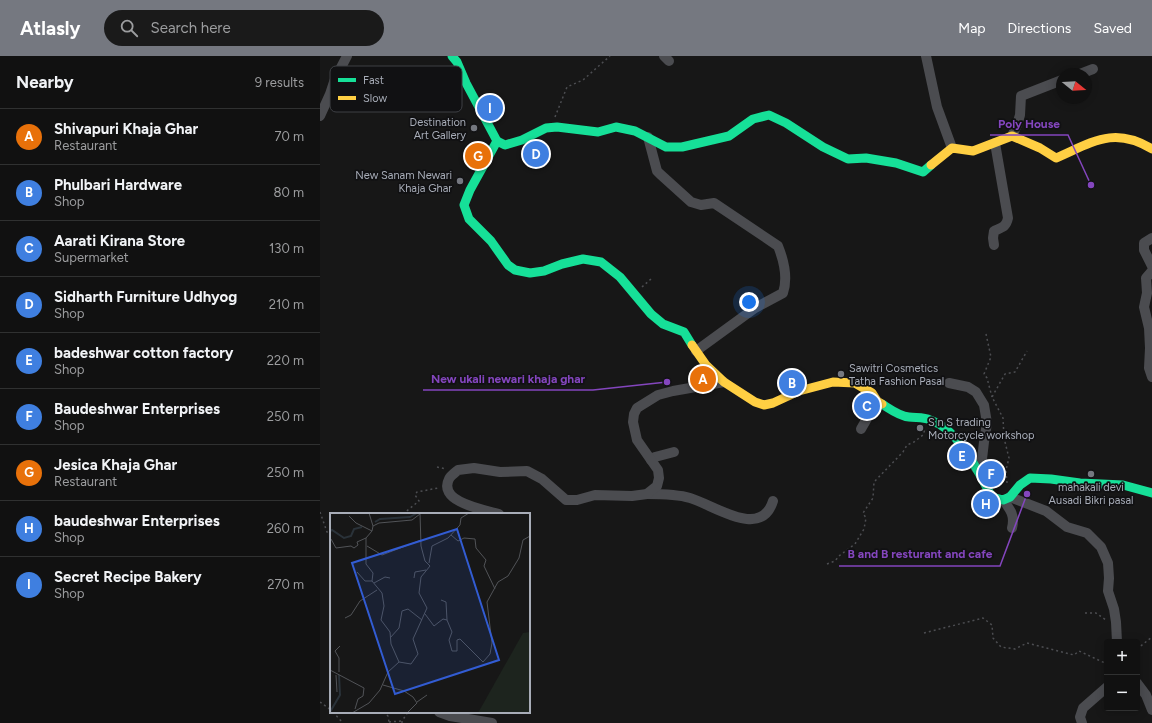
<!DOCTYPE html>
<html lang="en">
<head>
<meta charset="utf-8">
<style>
	body { margin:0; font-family:Figtree,sans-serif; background:#1a1a1a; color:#f1f3f6 }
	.controls { position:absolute; right:12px; bottom:12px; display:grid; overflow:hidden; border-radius:4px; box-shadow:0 2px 10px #0003 }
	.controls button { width:36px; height:36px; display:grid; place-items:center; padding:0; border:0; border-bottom:1px solid #303131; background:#111; color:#f1f3f6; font:20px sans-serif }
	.compass { position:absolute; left:736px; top:12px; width:36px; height:36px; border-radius:50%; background:#111; box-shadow:0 2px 10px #0003; rotate:108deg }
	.you { position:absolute; left:429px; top:246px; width:14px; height:14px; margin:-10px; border:3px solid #fff; border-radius:50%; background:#1a73e8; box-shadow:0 0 0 6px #1a73e833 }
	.badge { display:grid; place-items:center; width:26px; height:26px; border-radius:50%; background:#757880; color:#fff; font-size:13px; font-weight:700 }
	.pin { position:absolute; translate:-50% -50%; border:2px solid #fff; box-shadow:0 1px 4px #0006 }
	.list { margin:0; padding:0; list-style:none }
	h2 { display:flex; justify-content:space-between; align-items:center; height:52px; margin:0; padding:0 16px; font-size:17px }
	h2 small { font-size:13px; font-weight:400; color:#9c9d9f }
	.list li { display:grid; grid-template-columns:26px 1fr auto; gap:12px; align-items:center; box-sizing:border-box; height:56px; padding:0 16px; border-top:1px solid #303131 }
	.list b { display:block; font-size:15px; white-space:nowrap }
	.list p { margin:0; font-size:13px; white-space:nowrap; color:#9c9d9f }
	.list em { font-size:13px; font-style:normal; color:#9c9d9f }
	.icon { flex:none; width:22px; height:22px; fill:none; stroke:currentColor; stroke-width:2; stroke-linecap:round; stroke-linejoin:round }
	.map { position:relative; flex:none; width:832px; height:667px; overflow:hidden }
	header { display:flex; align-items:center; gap:24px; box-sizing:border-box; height:56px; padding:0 20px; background:#757880; color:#fff }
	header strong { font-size:19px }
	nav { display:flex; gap:22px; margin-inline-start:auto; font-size:14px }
	.search { width:280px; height:36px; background:#1a1a1a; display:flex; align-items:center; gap:10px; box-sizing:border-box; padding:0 14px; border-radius:22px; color:#9c9d9f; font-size:15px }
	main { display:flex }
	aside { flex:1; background:#111 }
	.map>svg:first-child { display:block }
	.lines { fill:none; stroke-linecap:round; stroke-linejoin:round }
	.path { stroke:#4d4e52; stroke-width:1.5; stroke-dasharray:2 3; stroke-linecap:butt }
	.street { stroke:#4b4c50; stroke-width:10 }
	.fast { stroke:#16e098; stroke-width:9 }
	.slow { stroke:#ffcf43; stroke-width:9 }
	.poi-dot { fill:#757880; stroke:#111113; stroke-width:1.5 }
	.labels { text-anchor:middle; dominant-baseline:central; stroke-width:3.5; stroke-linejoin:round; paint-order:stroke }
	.poi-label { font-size:11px; fill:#a8adb8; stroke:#111113; text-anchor:end }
	.inset-river { fill:none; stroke:#2a3239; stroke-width:2 }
	.inset-road { fill:none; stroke:#515357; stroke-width:1 }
	.view { fill:#325cd3; fill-opacity:0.15; stroke:#325cd3; stroke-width:2 }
	.inset-edge { fill:none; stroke:#a8adb8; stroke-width:2 }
	.key { fill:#111113; stroke:#3e4045; stroke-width:1 }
	.key-label { font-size:11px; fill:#a8adb8 }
	.leader { fill:none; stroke:#8446be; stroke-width:1.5 }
	.callout-dot { fill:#8446be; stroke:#111113; stroke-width:1.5 }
	.callout-label { font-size:12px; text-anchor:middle; font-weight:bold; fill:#8446be; stroke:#111113; stroke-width:3.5; stroke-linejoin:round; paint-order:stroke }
</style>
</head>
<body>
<header>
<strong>Atlasly</strong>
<div class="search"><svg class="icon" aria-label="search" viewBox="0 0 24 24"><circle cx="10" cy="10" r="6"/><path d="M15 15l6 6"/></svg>Search here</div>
<nav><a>Map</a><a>Directions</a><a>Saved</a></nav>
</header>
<main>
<aside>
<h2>Nearby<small>9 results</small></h2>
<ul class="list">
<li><span class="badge" style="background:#e8710a">A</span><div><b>Shivapuri Khaja Ghar</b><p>Restaurant</p></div><em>70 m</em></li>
<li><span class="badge" style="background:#3f7fe0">B</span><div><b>Phulbari Hardware</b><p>Shop</p></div><em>80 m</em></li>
<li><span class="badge" style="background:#3f7fe0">C</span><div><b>Aarati Kirana Store</b><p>Supermarket</p></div><em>130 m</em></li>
<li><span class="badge" style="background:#3f7fe0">D</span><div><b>Sidharth Furniture Udhyog</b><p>Shop</p></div><em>210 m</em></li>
<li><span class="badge" style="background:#3f7fe0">E</span><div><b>badeshwar cotton factory</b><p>Shop</p></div><em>220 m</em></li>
<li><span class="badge" style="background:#3f7fe0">F</span><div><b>Baudeshwar Enterprises</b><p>Shop</p></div><em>250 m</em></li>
<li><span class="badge" style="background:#e8710a">G</span><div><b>Jesica Khaja Ghar</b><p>Restaurant</p></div><em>250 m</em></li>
<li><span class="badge" style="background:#3f7fe0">H</span><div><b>baudeshwar Enterprises</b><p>Shop</p></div><em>260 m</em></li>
<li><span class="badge" style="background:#3f7fe0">I</span><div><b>Secret Recipe Bakery</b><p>Shop</p></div><em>270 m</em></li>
</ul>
</aside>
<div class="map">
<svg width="832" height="667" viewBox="0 0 832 667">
	<rect width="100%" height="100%" fill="#171717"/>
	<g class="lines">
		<g class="path">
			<path d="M 235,61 L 247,31 L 263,24 L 290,0"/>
			<path d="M 322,231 L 331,223"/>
			<path d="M 666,278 L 671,301 L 664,318 L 667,322 L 672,341"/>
			<path d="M 117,411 L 126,413"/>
			<path d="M 687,427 L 686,414 L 689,402 L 684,382 L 683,362 L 672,341 L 685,318 L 695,316 L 707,295"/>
			<path d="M 0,456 L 7,476 L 11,478"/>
			<path d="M 83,458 L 99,445 L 95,439 L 97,436 L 118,432"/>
			<path d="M 507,508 L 515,505 L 519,500 L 535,488 L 544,473 L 546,462 L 543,457 L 553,442 L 554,426 L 583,396 L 587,389 L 594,386 L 603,379 L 605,373"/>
			<path d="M 765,557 L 776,557 L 786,564"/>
			<path d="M 604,577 L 663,562 L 672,569 L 673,582 L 681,591 L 695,593 L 707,587 L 754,599 L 759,595 L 787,608"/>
			<path d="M 817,593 L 832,581"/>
			<path d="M 0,646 L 11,654"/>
			<path d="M 13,656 L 23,667"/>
			<path d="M 63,656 L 68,660 L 69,666 L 68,667"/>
			<path d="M 69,666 L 82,665"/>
			<path d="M 82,667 L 82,665 L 88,656"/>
		</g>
		<g class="street">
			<path d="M 344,0 L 349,5"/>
			<path d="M 606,0 L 617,51 L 632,92"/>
			<path d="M 760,18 L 773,13"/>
			<path d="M 0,60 L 10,38 L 15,23 L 27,0"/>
			<path d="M 692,80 L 697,69 L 700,59 L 701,40 L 742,24"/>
			<path d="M 328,81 L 337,115 L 340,118 L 371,146 L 381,149 L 394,147 L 458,190 C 464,205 468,222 463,237 L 435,252 L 376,295"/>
			<path d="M 832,182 L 824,187 L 824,194 L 832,210"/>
			<path d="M 674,189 L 673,182 L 674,175 C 683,171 686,171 688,162 L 675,87"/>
			<path d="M 832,215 L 826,222 L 827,237 L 824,251 L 829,272 L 830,292 L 829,312 L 832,321"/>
			<path d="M 629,327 L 648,331 L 656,336 L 664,349 L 667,367 L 664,386 L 662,403 L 656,412"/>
			<path d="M 541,373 L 557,345"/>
			<path d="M 331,404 L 335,401 L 354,396"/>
			<path d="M 327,438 C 341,438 357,438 370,442 C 394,449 441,484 453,445"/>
			<path d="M 690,441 L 726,455 L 747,471 L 767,477 L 781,491 L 788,507 L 789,522 L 788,535 L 794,553 L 796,566 L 797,586"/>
			<path d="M 683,444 C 691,454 695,460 692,472"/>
			<path d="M 179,458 C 165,454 117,446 129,423 C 131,419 136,416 138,414 L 154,412 L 180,416 L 207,415 L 222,423 L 246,444 L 257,444 L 275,439 L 312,440 L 327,438 L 337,430 L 339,422 L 338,414 L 317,384 L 313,366 L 314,358 L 317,352 L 338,339 L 353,335 L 404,326"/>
			<path d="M 817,627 L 826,639 L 832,654"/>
			<path d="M 119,656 L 130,660 L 172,667"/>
			<path d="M 762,667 L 760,661 L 763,652 L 787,631"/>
		</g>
		<g class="fast">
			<path d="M 132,0 L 137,6 L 146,27 L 177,85 L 150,134 L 144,149 L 149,163 L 171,185 L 188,209 L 195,214 L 210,217 L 224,215 L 242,208 L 263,203 L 281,206 L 300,221 L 331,258 L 343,268 L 364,276 L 372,289"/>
			<path d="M 177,85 L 185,89 L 202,84 L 226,72 L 237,71 L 278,76 L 296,71 L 315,75 L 346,91 L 362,91 L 409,80 L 433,63 L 449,59 L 466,67 L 503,91 L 528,103 L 546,102 L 576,107 L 603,116 L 611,109"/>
			<path d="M 562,348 C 570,353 579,360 589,361 C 596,362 604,361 610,364 C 639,373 658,416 672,441 L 683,444 L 690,441 L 700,429 L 710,422 L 731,423 L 760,427 L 803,429 L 832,437"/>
		</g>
		<g class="slow">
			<path d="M 611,109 L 632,92 L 653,95 L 692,80 L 720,92 L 736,102 C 773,86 794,70 832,93"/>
			<path d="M 372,289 L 386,309 L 404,326 L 435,346 L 444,349 L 453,347 L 479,335 L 513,326 L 535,327 L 552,337 L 557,345 L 562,348"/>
		</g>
	</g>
	<g class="poi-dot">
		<circle cx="154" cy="72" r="4"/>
		<circle cx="140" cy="125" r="4"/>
		<circle cx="521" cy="318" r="4"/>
		<circle cx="600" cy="372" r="4"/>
		<circle cx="771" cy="418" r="4"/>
	</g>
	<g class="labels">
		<g class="poi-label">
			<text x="146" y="66">Destination<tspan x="146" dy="13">Art Gallery</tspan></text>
			<text x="132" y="119">New Sanam Newari<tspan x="132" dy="13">Khaja Ghar</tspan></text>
			<text x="529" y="312" text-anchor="start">Sawitri Cosmetics<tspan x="529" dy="13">Tatha Fashion Pasal</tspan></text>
			<text x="608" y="366" text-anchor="start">S n S trading<tspan x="608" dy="13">Motorcycle workshop</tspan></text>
			<text x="771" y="431" text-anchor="middle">mahakali devi<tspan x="771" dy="13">Ausadi Bikri pasal</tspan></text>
		</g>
	</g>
	<g transform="translate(10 457)">
		<rect width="200" height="200" fill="#171717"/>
		<path d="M 200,119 L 200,200 L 148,200 L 193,120 Z" fill="#1d241e"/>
		<path class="inset-river" d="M 45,9 L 50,6 L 80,4 L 87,0M 0,18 L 2,17 L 14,25 L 21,23 L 24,16 L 32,14M 0,199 L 10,182 L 9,162"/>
		<path class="inset-road" d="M 19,3 L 26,10 L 42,18M 43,13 L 49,10 L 82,7 L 90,1M 121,22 L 128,28 L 134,25 L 145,26 L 146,35 L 156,47 L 154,53 L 165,76M 36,25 L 36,51 L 43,60 L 42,68 L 52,80 L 54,93 L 51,107 L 60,119 L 61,131 L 69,149M 1,26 L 6,35 L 21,33 L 24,35 L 28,32 L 27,29 L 36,25 L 42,18 L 43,13 L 39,0M 37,33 L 52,42 L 91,27M 99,50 L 102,33 L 118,25 L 130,12 L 131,5 L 139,0M 27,59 L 35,68 L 42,68M 84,65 L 85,59 L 96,57M 44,70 L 55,64 L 60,65M 111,87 L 116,89 L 117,107M 95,101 L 104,113 L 113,106 L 117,107 L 122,119 L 119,127 L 122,138 L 127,138 L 127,127 L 130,126 L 153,149 L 160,141 L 162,130 L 157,89 L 168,69 L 178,63 L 189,45 L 193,27 L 200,23M 15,105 L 21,102 L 30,88 L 47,77M 60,125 L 69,115 L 72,98 L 78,96 L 92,107M 0,157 L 34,175 L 33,183 L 28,186 L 25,196M 9,159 L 9,145 L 5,138 L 10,133M 6,162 L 7,179M 53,172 L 74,178 L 83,184 L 87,190 L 77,200M 87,189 L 97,182M 22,200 L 39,190 L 50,177 L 58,159 L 69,149 L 81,151 L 88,141 L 83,126 L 97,95 L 89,80 L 91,64 L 100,53 L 95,48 L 91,33 L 90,0"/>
		<path class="view" d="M 127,16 L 169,147 L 65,181 L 22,50 Z"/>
		<rect width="200" height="200" class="inset-edge"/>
	</g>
	<rect x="10" y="10" width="132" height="46" rx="6" class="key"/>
	<rect x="18" y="22" width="18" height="4" fill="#16e098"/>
	<rect x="18" y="40" width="18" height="4" fill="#ffcf43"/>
	<g class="key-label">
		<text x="43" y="28">Fast</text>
		<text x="43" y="46">Slow</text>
	</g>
	<path class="leader" d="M771 129L748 79H670M347 326L273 334H103M707 438L680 510H519"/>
	<g class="callout-dot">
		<circle cx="771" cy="129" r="4"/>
		<circle cx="347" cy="326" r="4"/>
		<circle cx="707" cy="438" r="4"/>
	</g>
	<g class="callout-label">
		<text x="709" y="72">Poly House</text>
		<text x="188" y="327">New ukali newari khaja ghar</text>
		<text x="600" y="502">B and B resturant and cafe</text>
	</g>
</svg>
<div class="controls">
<button>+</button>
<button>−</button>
</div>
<svg class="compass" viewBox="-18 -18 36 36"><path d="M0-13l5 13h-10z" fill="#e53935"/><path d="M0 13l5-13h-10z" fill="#9c9d9f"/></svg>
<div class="you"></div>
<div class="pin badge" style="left:383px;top:323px;background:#e8710a">A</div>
<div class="pin badge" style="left:472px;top:327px;background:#3f7fe0">B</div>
<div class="pin badge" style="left:547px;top:350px;background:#3f7fe0">C</div>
<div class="pin badge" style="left:216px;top:98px;background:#3f7fe0">D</div>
<div class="pin badge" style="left:642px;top:400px;background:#3f7fe0">E</div>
<div class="pin badge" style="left:671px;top:418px;background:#3f7fe0">F</div>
<div class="pin badge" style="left:158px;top:100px;background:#e8710a">G</div>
<div class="pin badge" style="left:666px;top:448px;background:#3f7fe0">H</div>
<div class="pin badge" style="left:170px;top:52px;background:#3f7fe0">I</div>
</div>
</main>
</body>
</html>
